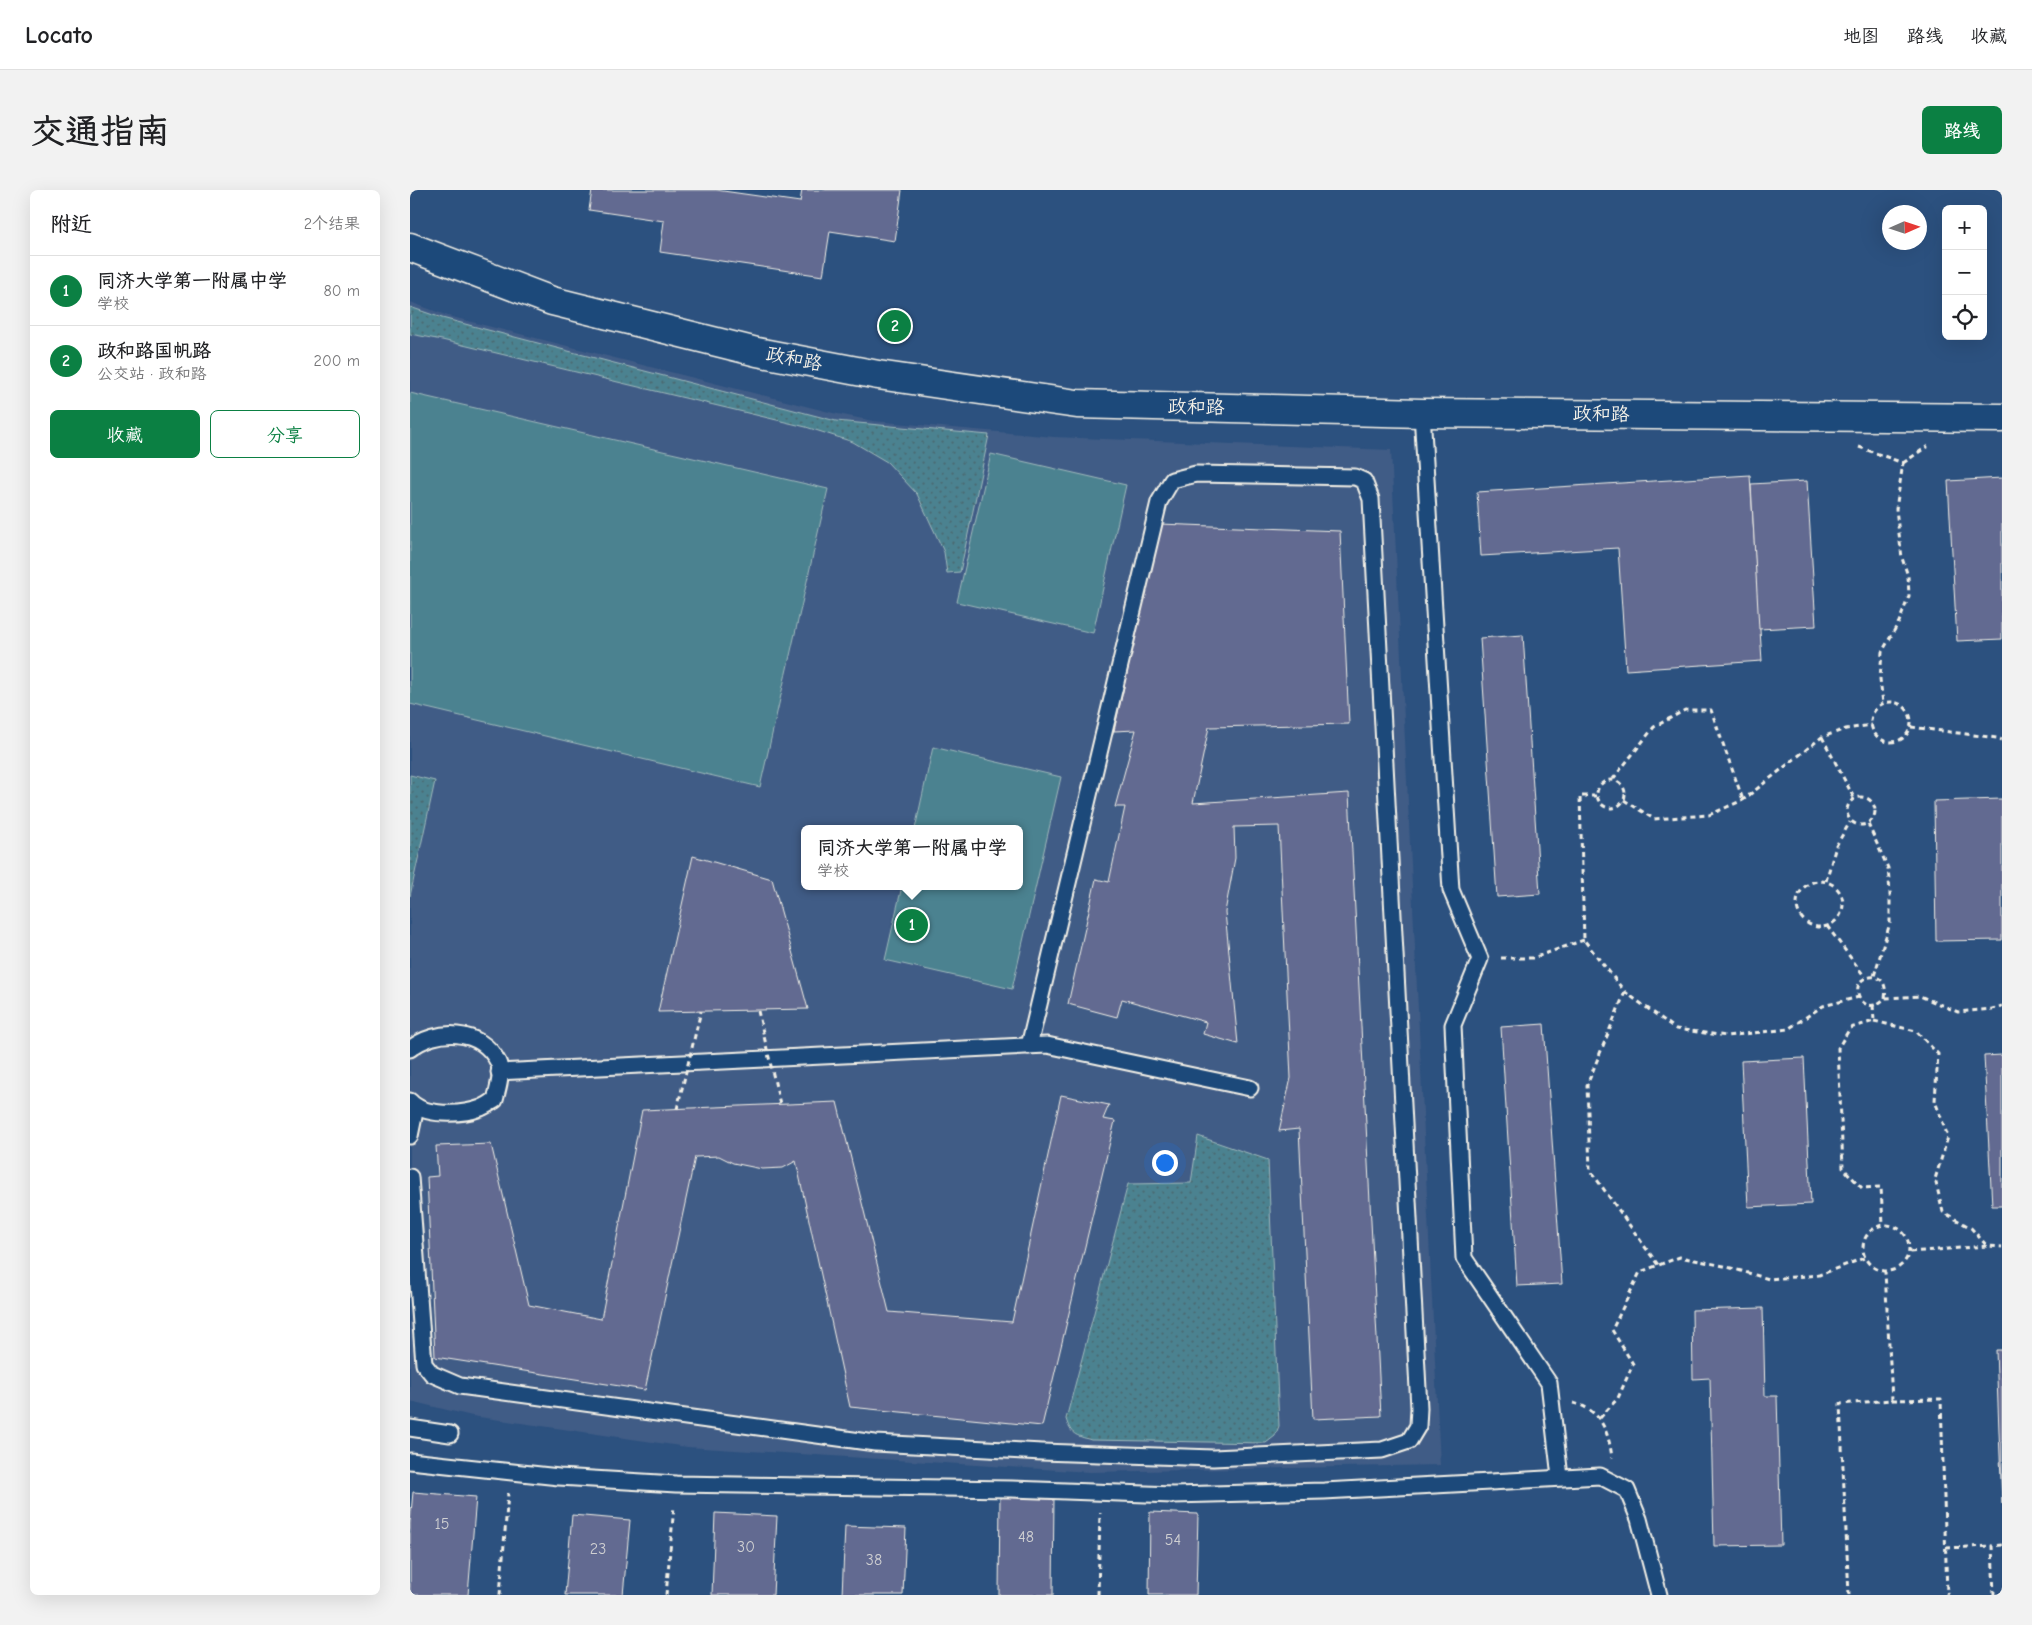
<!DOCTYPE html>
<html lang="zh">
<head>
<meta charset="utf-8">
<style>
	body { margin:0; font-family:"Comic Neue","LXGW WenKai TC",sans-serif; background:#f2f2f2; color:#202124 }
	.controls { position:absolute; right:15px; top:15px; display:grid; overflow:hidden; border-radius:8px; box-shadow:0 5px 20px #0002 }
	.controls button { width:45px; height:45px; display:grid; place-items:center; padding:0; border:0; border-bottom:1px solid #e0e0e0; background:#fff; color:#202124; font:25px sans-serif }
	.compass { position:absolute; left:1472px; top:15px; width:45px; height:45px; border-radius:50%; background:#fff; box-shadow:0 5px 20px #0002; rotate:87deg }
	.you { position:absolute; left:754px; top:972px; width:18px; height:18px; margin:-12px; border:4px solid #fff; border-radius:50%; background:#1a73e8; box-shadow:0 0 0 8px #1a73e833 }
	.badge { display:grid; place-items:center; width:32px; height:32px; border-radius:50%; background:#0b8043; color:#fff; font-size:16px; font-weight:700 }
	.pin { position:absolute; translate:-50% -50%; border:2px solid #fff; box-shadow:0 1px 5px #0006 }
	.popup { position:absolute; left:391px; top:635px; width:222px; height:65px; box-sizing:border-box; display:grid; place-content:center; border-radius:8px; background:#fff; filter:drop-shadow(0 1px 4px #0005); font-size:16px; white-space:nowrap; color:#757577 }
	.popup b { font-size:19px; color:#202124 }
	.popup::after { content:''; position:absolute; left:50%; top:100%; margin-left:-10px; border:10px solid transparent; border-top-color:#fff }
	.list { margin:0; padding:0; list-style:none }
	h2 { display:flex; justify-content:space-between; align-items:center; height:65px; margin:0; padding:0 20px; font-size:21px }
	h2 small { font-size:16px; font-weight:400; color:#757577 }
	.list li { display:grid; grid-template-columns:32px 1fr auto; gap:15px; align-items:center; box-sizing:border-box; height:70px; padding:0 20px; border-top:1px solid #e0e0e0 }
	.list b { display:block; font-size:19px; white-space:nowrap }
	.list p { margin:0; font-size:16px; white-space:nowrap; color:#757577 }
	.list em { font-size:16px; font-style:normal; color:#757577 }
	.actions { display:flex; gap:10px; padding:15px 20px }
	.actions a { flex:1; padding:11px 0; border:1px solid #0b8043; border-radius:8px; text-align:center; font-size:18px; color:#0b8043 }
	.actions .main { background:#0b8043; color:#fff }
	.icon { flex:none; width:28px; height:28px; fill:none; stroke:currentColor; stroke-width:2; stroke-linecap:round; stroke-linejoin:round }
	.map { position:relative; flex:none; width:1592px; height:1405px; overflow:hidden; border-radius:8px }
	header { display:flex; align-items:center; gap:30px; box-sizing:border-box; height:70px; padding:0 25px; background:#fff; border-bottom:1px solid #e0e0e0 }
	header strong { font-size:24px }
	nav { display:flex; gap:28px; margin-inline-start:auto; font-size:18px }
	.intro { display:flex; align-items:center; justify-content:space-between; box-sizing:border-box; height:120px; padding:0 30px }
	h1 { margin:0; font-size:35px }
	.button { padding:12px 22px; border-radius:8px; background:#0b8043; color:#fff; font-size:18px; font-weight:700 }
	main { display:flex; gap:30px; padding:0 30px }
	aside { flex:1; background:#fff; border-radius:8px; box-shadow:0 5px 20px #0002 }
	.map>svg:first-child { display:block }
	.built { fill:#405c86; fill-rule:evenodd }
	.park { fill:url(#park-dots); stroke:#a0babc }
	.pitch { fill:#4c8290; stroke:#a0babc }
	.building { fill:#626b91; stroke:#f4f1e8 }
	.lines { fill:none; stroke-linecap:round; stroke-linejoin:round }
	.lane-casing { stroke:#f4f1e8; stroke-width:19 }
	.street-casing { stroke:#f4f1e8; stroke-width:31 }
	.path { stroke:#f4f1e8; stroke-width:3; stroke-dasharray:5 4; stroke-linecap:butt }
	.lane { stroke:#1f4a7a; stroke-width:15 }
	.street { stroke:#1f4a7a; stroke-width:28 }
	.path-bridge { stroke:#f4f1e8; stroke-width:3; stroke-dasharray:5 4; stroke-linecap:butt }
	.labels { text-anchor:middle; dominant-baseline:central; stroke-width:4; stroke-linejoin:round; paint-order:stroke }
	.number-label { font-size:16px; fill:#d0d0d2 }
	.street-label { font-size:19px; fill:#f4f1e8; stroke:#1f4a7a }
</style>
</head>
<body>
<header>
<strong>Locato</strong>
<nav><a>地图</a><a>路线</a><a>收藏</a></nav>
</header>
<div class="intro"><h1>交通指南</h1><a class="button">路线</a></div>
<main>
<aside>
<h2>附近<small>2个结果</small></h2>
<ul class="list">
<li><span class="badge">1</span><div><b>同济大学第一附属中学</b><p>学校</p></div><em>80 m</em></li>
<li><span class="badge">2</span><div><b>政和路国帆路</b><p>公交站 · 政和路</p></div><em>200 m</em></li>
</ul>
<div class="actions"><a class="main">收藏</a><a>分享</a></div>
</aside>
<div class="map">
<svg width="1592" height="1405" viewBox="0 0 1592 1405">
	<defs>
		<pattern id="park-dots" width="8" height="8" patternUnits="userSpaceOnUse" patternTransform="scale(1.25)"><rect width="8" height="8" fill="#4c8290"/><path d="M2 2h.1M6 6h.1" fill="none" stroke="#4b686f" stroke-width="1.8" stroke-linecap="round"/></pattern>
	</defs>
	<rect width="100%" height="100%" fill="#2c517f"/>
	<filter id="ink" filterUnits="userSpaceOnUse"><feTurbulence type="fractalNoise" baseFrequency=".02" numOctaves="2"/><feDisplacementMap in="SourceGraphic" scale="10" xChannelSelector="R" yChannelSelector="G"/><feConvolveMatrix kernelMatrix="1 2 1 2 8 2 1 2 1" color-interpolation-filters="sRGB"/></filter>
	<g filter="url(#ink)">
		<path class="built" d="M 0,112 L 38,126 L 423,223 L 463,231 L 644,247 L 981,260 L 1030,1275 L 680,1282 L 277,1257 L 62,1226 L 0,1211 ZM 394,639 L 610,639 L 610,696 L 394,696 Z"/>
		<g class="park">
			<path d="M 0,117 L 32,128 L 426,231 L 579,245 L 550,382 L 537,383 L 534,362 L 507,304 L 477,272 L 443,252 L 396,237 L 32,150 L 0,144 Z"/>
			<path d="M 0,585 L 25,591 L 0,706 Z"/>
			<path d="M 788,946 L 858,970 L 869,1236 L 865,1246 L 856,1253 L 681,1250 C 665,1245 661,1245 656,1229 L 718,994 L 781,993 Z"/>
		</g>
		<g class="pitch">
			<path d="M 0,203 L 418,299 L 350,597 L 0,514 Z"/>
			<path d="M 581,264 L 716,295 L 683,443 L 547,412 Z"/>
			<path d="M 523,557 L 651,587 L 602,799 L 475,770 L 492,696 L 610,696 L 610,639 L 505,639 Z"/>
		</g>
		<g class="building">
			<path d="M 182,0 L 306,0 L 390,12 L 392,0 L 492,0 L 485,51 L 420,41 L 413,86 L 250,62 L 254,31 L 179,20 Z"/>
			<path d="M 1340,285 L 1352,471 L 1216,480 L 1208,358 L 1071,366 L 1067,302 Z"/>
			<path d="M 1592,288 L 1592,449 L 1547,451 L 1538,291 Z"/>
			<path d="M 1397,291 L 1406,436 L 1349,439 L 1341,294 Z"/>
			<path d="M 750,334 L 930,341 L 939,534 L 799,537 L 783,613 L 939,603 L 971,1226 L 903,1229 L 889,939 L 869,941 L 881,888 L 869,636 L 824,637 L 825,668 L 815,722 L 828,854 L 793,844 L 796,832 L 712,809 L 707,827 L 658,814 L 686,689 L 699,692 L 715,617 L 705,617 L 726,540 L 704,541 Z"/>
			<path d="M 1113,445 L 1130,704 L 1087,707 L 1070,448 Z"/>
			<path d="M 1592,609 L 1592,750 L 1526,751 L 1524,611 Z"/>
			<path d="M 283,666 L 362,689 L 398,819 L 248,822 Z"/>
			<path d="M 1134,834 L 1152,1094 L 1107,1096 L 1091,837 Z"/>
			<path d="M 1592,865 L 1592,1016 L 1582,1016 L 1574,866 Z"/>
			<path d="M 1394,868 L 1401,1014 L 1338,1017 L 1331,871 Z"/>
			<path d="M 651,905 L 699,915 L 693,929 L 705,931 L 632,1236 L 440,1217 L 386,971 L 373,978 L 352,979 L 323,973 L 309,966 L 285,967 L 235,1200 L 25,1167 L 17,987 L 28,986 L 26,956 L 81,954 L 119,1115 L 191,1129 L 232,920 L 427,912 L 479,1122 L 602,1132 Z"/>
			<path d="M 1353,1118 L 1355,1206 L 1367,1206 L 1371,1355 L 1304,1356 L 1300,1188 L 1283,1189 L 1282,1120 Z"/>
			<path d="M 1586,1160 L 1592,1160 L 1592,1314 L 1589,1242 Z"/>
			<path d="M 3,1302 L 66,1307 L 58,1405 L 0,1405 L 0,1334 Z"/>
			<path d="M 590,1306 L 644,1307 L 643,1405 L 589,1405 Z"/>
			<path d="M 740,1322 L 788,1324 L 786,1405 L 739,1405 Z"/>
			<path d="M 305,1323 L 367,1326 L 363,1405 L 302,1405 Z"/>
			<path d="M 162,1325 L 220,1330 L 213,1405 L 155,1405 Z"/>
			<path d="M 435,1336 L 496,1338 L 493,1405 L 432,1405 Z"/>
		</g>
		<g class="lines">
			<defs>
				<g id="lane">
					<path d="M 1012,223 L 1041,700 L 1070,769 L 1043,835 L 1054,1068 L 1139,1193 L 1150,1287"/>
					<path d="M 0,859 C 26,838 71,838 88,872 C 93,883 88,899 85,910 C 80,913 76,916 71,918 C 52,925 14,927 0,911"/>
					<path d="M 89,882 L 637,855 L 840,898"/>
					<path d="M 0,946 L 6,917"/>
					<path d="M 0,987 L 14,1174 L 22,1184 L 50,1196 L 465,1253 L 632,1262 L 803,1268 L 972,1260 L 999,1251 L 1008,1236 L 1009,1218 L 961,309 L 954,291 L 945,287 L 786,284 L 762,290 L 749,312 L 619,856"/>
					<path d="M 0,1238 L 40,1244"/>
					<path d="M 0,1271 L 149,1287 L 266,1294 L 602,1299 L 763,1305 L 914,1301 L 1190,1286 L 1217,1300 L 1229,1329 L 1249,1405"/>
				</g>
				<path id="street" d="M 0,57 L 142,111 L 347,162 L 468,185 L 667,214 L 1012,223 L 1592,228"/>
			</defs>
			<use href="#lane" class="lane-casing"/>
			<use href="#street" class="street-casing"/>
			<g class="path">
				<path d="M 1449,257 L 1493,273 L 1486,319 L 1492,368 L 1498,386 L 1499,406 L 1489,432 L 1472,462 L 1470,489 L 1473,513"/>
				<path d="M 1493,273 L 1518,256"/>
				<circle cx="1481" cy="532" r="20"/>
				<path d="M 1501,537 L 1587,548 L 1592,550"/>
				<path d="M 1412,547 L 1444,608"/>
				<path d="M 1203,589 L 1244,537 L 1275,520 L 1301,520 L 1333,610"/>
				<circle cx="1201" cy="604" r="14"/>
				<path d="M 1186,606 L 1170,606 L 1174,750 L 1215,802 L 1266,839 L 1317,846 L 1378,839 L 1413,816 L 1449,807"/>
				<circle cx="1451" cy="621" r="14"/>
				<path d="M 1214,610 L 1244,629 L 1299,625 L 1333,610 L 1412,547 L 1436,539 L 1462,535"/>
				<path d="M 1458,634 L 1478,678 L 1480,702 L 1480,733 L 1464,786"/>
				<circle cx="1410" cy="714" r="23"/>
				<path d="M 1416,691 L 1426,656 L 1440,632"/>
				<path d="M 1417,736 L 1455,787"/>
				<path d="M 1091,768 L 1123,768 L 1174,750"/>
				<path d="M 1215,802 L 1177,895 L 1180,980 L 1248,1075"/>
				<path d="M 1475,808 C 1477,797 1473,785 1460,787 C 1435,790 1452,832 1475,808 L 1510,806 L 1548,822 L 1582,819 L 1592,816"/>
				<path d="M 1463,815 L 1464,831 L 1440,838 L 1428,858 L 1433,978 L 1452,998 L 1471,997 L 1473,1035"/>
				<path d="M 1464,831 L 1506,841 L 1528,864 L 1525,911 L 1538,947 L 1525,989 L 1533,1022 L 1561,1038 L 1577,1056"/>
				<circle cx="1476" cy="1058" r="23"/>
				<path d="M 1500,1062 L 1577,1056 L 1592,1057"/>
				<path d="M 1482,1210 L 1531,1209 L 1537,1405"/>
				<path d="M 1163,1213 C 1191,1219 1199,1243 1202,1268"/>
				<path d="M 1190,1228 L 1208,1208 L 1223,1174 L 1202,1140 L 1230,1082 L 1270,1067 L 1314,1076 L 1359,1089 L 1409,1085 L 1454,1068"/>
				<path d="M 1536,1358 L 1582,1356"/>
				<path d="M 90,1405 L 98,1303"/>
				<path d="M 256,1405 L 264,1316"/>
				<path d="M 688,1405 L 690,1323"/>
				<path d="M 1439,1405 L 1430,1214 L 1482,1210 L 1475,1082"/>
				<path d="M 1584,1405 L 1582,1356 L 1592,1355"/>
			</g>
			<use href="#lane" class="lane"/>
			<use href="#street" class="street"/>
			<g class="path-bridge">
				<path d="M 348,821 L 370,914"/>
				<path d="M 267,919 L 291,821"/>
			</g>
		</g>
	</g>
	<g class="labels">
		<g class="number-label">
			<text x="32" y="1334">15</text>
			<text x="616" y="1347">48</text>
			<text x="763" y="1350">54</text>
			<text x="336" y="1357">30</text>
			<text x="188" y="1359">23</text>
			<text x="464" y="1370">38</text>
		</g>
		<g class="street-label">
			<text transform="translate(384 169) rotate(11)">政和路</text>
			<text transform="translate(786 217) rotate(1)">政和路</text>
			<text transform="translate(1191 224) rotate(1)">政和路</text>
		</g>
	</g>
</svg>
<div class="controls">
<button>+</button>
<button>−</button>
<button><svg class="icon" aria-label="locate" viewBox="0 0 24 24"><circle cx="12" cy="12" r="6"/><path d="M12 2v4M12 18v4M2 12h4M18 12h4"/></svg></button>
</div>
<svg class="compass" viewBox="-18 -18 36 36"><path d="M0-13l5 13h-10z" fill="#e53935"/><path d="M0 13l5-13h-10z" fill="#757577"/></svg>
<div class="you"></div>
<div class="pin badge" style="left:502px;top:735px">1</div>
<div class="popup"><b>同济大学第一附属中学</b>学校</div>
<div class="pin badge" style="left:485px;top:136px">2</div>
</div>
</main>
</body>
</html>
